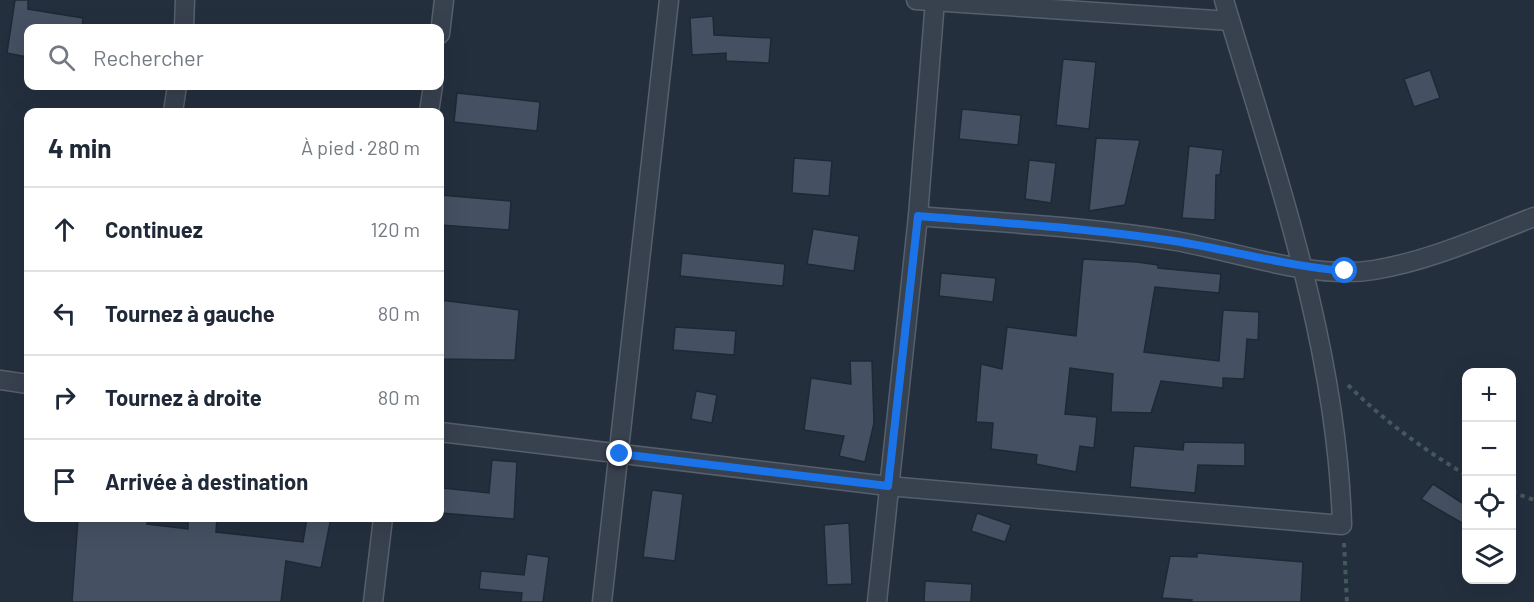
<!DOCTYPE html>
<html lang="fr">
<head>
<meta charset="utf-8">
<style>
	body { margin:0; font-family:Barlow,sans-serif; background:#f2f2f3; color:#1f2937 }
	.controls { position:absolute; right:18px; bottom:18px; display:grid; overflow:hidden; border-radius:12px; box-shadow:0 6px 24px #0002 }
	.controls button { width:54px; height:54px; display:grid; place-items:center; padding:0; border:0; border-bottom:2px solid #e0e1e3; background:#fff; color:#1f2937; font:30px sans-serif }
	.stop { position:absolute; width:18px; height:18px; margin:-14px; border:4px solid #1a73e8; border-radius:50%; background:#fff }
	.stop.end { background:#1a73e8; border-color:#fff; box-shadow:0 2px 6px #0008 }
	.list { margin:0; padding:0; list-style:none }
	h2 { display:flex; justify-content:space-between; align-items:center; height:78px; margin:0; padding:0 24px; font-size:26px }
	h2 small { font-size:20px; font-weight:400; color:#747a83 }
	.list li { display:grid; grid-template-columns:39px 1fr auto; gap:18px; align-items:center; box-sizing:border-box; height:84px; padding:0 24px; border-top:2px solid #e0e1e3 }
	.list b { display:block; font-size:22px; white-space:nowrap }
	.list em { font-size:20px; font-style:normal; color:#747a83 }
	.icon { flex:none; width:33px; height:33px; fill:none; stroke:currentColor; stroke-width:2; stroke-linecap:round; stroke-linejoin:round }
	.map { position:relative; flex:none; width:1534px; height:602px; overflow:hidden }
	.search { position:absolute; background:#fff; box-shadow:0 6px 24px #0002; left:24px; top:24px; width:420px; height:66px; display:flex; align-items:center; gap:15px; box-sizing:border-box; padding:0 21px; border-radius:12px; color:#747a83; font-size:22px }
	.panel { position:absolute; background:#fff; box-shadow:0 6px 24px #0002; left:24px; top:108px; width:420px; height:414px; border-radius:12px }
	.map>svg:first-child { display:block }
	.building { fill:#455162; stroke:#1f2835; stroke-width:1.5 }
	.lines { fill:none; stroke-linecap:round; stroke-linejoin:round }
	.street-casing { stroke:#565f6c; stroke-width:21 }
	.path { stroke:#44595c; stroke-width:4; stroke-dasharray:4.5 4.5; stroke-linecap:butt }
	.street { stroke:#38414e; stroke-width:18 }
	.route { stroke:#1a73e8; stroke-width:8 }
</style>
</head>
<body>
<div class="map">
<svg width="1534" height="602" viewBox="0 0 1534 602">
	<rect width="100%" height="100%" fill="#242f3e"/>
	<g class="building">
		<path d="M 15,0 L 28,0 L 28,9 L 83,18 L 82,28 L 28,28 L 27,57 L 7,53 Z"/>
		<path d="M 713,16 L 714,35 L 771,38 L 769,63 L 726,61 L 726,53 L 692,55 L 690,18 Z"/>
		<path d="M 1063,59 L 1096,62 L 1089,129 L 1056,125 Z"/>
		<path d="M 1430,70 L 1440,98 L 1414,107 L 1404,79 Z"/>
		<path d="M 457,93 L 540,102 L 537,131 L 454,122 Z"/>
		<path d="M 962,109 L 1021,115 L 1018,145 L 959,139 Z"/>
		<path d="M 1096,138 L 1140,140 L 1125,205 L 1089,211 Z"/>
		<path d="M 1189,146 L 1223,150 L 1220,175 L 1216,175 L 1215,220 L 1182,218 Z"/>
		<path d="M 794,158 L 832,161 L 829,196 L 792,193 Z"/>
		<path d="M 1029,160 L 1056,163 L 1051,203 L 1025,199 Z"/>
		<path d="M 440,195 L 511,201 L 509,230 L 440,225 Z"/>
		<path d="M 813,229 L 859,236 L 854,271 L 807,264 Z"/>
		<path d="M 682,253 L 785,264 L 783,286 L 680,276 Z"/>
		<path d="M 1083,259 L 1137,262 L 1158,265 L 1158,268 L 1221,274 L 1219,293 L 1155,287 L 1144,352 L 1219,361 L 1223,310 L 1259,312 L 1258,340 L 1247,339 L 1244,379 L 1223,378 L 1223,388 L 1161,381 L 1151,413 L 1111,412 L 1113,374 L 1070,368 L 1065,414 L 1097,417 L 1094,448 L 1080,446 L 1076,472 L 1036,464 L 1037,455 L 991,449 L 993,423 L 976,422 L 981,364 L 1002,369 L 1007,327 L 1076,336 Z"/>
		<path d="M 941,273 L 996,278 L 993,302 L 939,296 Z"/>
		<path d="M 440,300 L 519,310 L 515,360 L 440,359 Z"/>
		<path d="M 675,327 L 736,331 L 734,355 L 673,350 Z"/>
		<path d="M 850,361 L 872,361 L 874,423 L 865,462 L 839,456 L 844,436 L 804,430 L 811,378 L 851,384 Z"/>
		<path d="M 696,391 L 717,395 L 712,423 L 691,419 Z"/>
		<path d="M 1184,442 L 1245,443 L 1245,466 L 1198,465 L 1195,493 L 1130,487 L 1134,446 L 1183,450 Z"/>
		<path d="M 492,460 L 517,462 L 514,519 L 441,513 L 443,488 L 489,493 Z"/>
		<path d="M 1433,484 L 1467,506 L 1467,526 L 1421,499 Z"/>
		<path d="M 652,490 L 683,494 L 675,561 L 643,557 Z"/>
		<path d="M 977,513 L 1011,525 L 1005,542 L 971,531 Z"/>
		<path d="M 78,518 L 147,518 L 147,524 L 188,529 L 188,518 L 217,518 L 216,532 L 303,542 L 307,518 L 331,518 L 321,568 L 286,561 L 281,602 L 72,602 Z"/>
		<path d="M 849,523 L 852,584 L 827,585 L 824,525 Z"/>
		<path d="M 1197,553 L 1303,562 L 1301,602 L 1191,602 L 1192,600 L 1162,598 L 1170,556 L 1197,557 Z"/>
		<path d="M 527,554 L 549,557 L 543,602 L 521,602 L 522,593 L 479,589 L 481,571 L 524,575 Z"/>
		<path d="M 925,581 L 972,584 L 971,602 L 924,602 Z"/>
	</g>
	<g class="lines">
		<defs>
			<g id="street">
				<path d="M 916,0 L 1230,21"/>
				<path d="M 184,28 L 185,0"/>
				<path d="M 440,34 L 444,0"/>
				<path d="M 173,112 L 177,86"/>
				<path d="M 429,112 L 433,86"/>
				<path d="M 918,216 C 1004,223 1091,227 1176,241 C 1238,252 1312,280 1374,270 C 1429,261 1482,237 1534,217"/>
				<path d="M 0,380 L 28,384"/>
				<path d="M 440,432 L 888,486 L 1342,525 C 1337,345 1275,171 1224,0"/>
				<path d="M 373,602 L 383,518"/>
				<path d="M 602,602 L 669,0"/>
				<path d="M 877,602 L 918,216 L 935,0"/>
			</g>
		</defs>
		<use href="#street" class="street-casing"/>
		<g class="path">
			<path d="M 1348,385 C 1384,421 1423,449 1466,475"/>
			<path d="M 1512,492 L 1534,500"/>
			<path d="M 1344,543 L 1347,602"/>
		</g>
		<use href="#street" class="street"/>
	</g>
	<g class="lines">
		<path class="route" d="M 620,454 L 888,486 L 918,216 C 1003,223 1089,228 1174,241 C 1231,250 1287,266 1345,271"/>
	</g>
</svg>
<div class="controls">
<button>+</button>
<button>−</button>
<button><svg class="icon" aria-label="locate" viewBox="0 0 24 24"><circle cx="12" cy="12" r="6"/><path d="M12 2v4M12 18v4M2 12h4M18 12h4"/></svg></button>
<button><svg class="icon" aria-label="layers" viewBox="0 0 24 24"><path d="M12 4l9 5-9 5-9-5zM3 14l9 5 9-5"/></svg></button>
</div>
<div class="stop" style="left:1345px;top:271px"></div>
<div class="stop end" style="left:620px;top:454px"></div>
<div class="search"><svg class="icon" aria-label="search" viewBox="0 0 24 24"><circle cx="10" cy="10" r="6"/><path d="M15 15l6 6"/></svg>Rechercher</div>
<section class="panel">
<h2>4 min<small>À pied · 280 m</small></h2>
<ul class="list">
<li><svg class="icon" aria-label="ahead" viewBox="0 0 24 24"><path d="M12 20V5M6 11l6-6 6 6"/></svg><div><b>Continuez</b></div><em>120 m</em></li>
<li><svg class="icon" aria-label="left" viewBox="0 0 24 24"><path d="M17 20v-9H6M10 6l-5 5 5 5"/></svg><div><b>Tournez à gauche</b></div><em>80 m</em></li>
<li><svg class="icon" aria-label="right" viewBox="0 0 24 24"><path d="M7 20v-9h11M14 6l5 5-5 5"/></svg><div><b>Tournez à droite</b></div><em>80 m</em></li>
<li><svg class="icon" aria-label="arrive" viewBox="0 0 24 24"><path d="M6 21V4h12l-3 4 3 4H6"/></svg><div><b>Arrivée à destination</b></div></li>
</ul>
</section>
</div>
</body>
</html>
